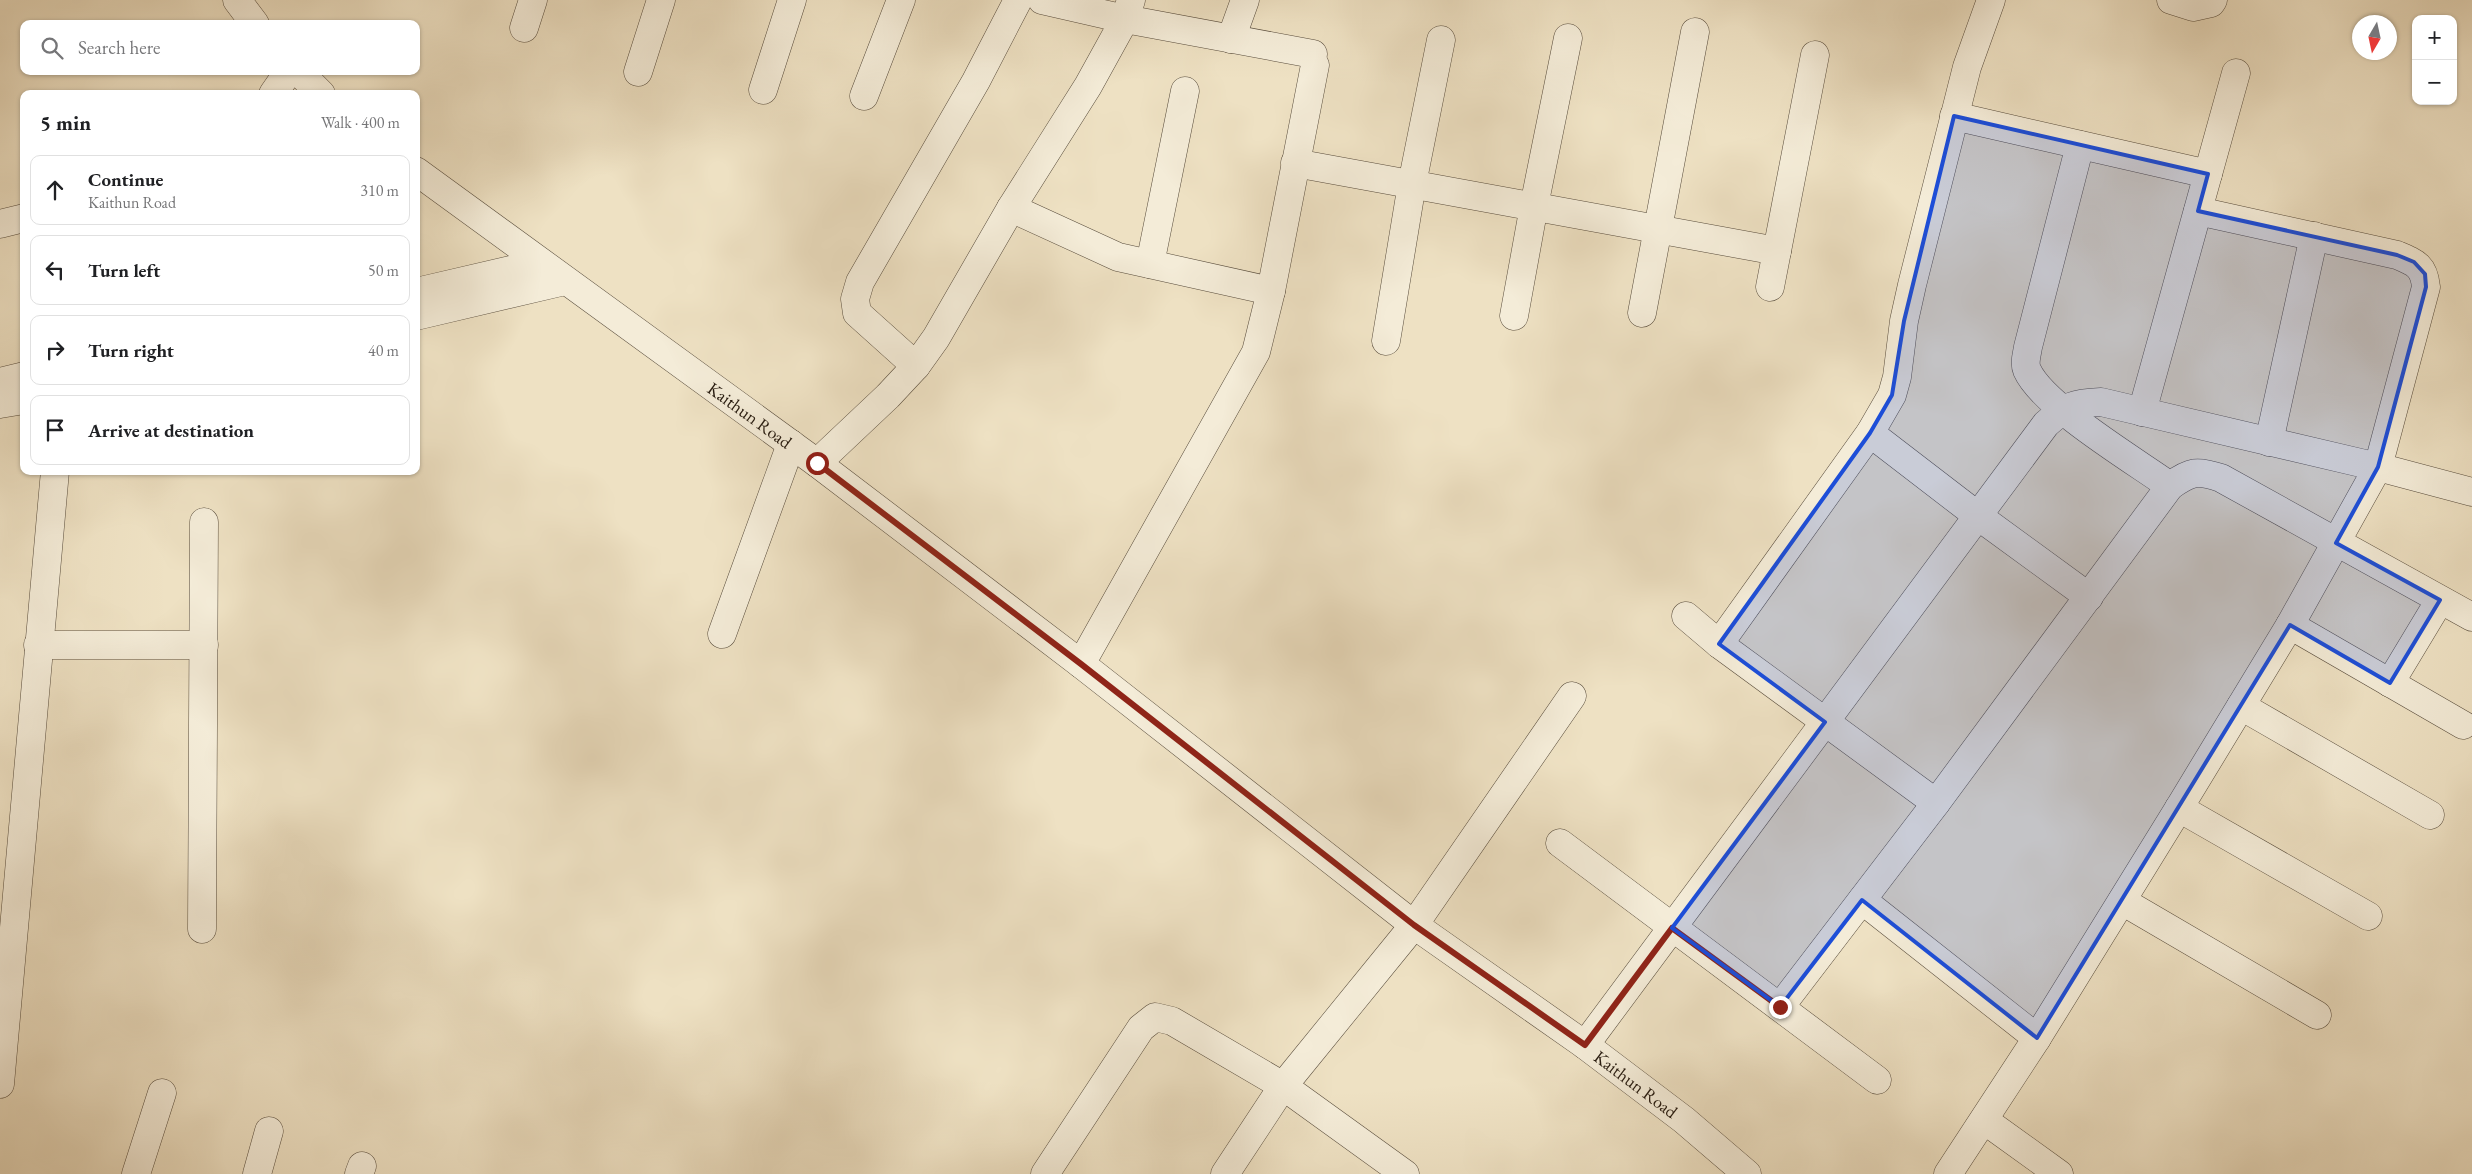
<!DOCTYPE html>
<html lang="en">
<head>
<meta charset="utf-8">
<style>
	body { margin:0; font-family:"EB Garamond",serif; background:#f6f6f6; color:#202124 }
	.controls { position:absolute; right:15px; top:15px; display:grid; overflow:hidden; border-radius:10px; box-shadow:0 1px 4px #0004 }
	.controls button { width:45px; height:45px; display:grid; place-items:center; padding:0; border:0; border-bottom:1px solid #e0e0e0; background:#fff; color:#202124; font:25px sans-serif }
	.compass { position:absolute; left:2352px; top:15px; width:45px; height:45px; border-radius:50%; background:#fff; box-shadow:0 1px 4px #0004; rotate:189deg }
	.stop { position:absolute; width:15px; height:15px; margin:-11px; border:4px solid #8f2418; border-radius:50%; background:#fff }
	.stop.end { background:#8f2418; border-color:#fff; box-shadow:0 1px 5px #0008 }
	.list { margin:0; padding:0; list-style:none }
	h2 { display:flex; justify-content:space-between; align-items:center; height:65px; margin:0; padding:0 20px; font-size:21px }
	h2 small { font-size:16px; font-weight:400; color:#757577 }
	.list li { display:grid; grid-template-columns:32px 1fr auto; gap:15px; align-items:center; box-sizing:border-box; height:70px; margin:0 10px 10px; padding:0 10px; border:1px solid #e0e0e0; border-radius:10px }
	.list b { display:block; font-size:19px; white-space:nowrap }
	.list p { margin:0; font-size:16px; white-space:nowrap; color:#757577 }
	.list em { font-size:16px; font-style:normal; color:#757577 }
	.icon { flex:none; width:28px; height:28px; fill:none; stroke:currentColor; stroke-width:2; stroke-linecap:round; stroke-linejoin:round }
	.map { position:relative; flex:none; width:2472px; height:1174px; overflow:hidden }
	.search { position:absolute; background:#fff; box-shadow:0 1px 4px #0004; left:20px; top:20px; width:400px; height:55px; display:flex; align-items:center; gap:12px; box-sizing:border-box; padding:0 18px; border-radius:10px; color:#757577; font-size:19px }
	.panel { position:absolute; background:#fff; box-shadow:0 1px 4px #0004; left:20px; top:90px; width:400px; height:385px; border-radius:10px }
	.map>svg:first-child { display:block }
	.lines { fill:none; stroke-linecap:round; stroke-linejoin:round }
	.minor-casing { stroke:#584c3c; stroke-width:29 }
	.minor { stroke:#f4ecd8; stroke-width:28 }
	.route { stroke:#8f2418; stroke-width:6 }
	.marked { fill:#1d4ed8; fill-opacity:0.2; stroke:#1d4ed8; stroke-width:4; stroke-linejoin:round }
	.labels { text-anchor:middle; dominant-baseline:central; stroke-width:4; stroke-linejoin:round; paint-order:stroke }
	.street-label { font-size:18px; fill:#261a0f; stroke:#f4ecd8 }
</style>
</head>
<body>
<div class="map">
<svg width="2472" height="1174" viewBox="0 0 2472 1174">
	<rect width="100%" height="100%" fill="#eee1c3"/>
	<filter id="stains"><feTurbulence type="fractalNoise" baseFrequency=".004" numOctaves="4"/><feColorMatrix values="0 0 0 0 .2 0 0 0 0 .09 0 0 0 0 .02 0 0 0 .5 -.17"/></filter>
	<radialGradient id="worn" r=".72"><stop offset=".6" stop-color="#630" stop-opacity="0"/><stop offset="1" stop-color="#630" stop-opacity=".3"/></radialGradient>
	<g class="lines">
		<defs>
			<g id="minor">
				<path d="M 237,0 L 255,24"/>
				<path d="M 1042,0 L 1125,19 L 1313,54"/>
				<path d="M 2171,0 L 2193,7 L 2211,3 L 2213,0"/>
				<path d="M 524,28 L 533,0"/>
				<path d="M 1231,39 L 1245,0"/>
				<path d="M 298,71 L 321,94"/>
				<path d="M 638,72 L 661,0"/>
				<path d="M 763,90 L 792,0"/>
				<path d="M 273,94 L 289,71"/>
				<path d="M 864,96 L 901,0"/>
				<path d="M 1954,116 L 2208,174"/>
				<path d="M 2080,145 L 2028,347 C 2027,354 2024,363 2027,370 C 2043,406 2135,461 2170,486"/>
				<path d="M 1295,163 L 1777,251"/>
				<path d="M 416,171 L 817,463 L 1081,664 L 1414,925 L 1585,1045 L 1684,1120 L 1747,1174"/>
				<path d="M 1011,208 L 1118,257 L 1271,291"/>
				<path d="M 0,224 L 24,218"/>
				<path d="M 1150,264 L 1185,91"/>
				<path d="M 1770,287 L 1815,55"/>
				<path d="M 416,292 L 541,263"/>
				<path d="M 1642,313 L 1695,32"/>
				<path d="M 416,316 L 565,281"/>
				<path d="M 1514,316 L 1534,206 L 1568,38"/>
				<path d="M 1386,341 L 1412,184 L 1441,40"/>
				<path d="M 916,366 L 857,313 L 855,299 L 860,282 L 976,81 L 1018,0"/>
				<path d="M 0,382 L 24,376"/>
				<path d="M 0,404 L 24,400"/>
				<path d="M 2142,412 L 2236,73"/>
				<path d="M 1870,433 L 1978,516 L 2089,597"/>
				<path d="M 2269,442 L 2314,236"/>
				<path d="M 817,463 L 888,396 L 916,366 L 936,338 L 1011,208 L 1088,86 L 1125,19 L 1131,0"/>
				<path d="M 1686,616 L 1719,644 L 1936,803"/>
				<path d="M 2290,625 L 2463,725"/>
				<path d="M 722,634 L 791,444"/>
				<path d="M 1719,644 L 1870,433 L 1892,395 L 1897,377 L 1904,321 L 1912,285 L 1967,67 L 1991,0"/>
				<path d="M 38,645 L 204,645"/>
				<path d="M 1081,664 L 1256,352 L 1271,291 L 1315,65"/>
				<path d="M 2390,683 L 2440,600"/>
				<path d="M 2241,706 L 2430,815"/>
				<path d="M 2179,808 L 2368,916"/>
				<path d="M 1560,843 L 1877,1080"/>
				<path d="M 1862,900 L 2037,1038"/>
				<path d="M 2122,901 L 2317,1015"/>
				<path d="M 202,929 L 204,522"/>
				<path d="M 1780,1007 L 1936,803 L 2170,486 C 2191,471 2197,470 2221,478 L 2472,617"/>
				<path d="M 1585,1045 L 2046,424 C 2066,406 2074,403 2101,402 L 2378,467 L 2472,492"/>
				<path d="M 0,1084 L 55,471"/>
				<path d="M 1984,1120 L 2059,1174"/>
				<path d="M 136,1174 L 162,1093"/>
				<path d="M 257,1174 L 269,1131"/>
				<path d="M 359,1174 L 362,1166"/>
				<path d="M 1045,1174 L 1141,1028 L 1155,1017 L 1172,1021 L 1283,1086 L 1405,1174"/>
				<path d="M 1225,1174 L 1283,1086 L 1414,925 L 1572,696"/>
				<path d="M 1948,1174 L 2037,1038 L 2179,808 L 2290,625 L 2378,467 L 2426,287 C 2424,266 2416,263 2397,255 L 2198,211"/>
			</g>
		</defs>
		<use href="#minor" class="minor-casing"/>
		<use href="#minor" class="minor"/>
	</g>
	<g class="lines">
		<path class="route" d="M 817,463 L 1081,664 L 1414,925 L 1585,1045 L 1672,928 L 1780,1007"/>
	</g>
	<path class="marked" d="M 1954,116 L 2208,174 L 2198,211 L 2397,255 L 2414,262 L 2425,274 L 2426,287 L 2378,467 L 2336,543 L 2440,600 L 2390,683 L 2290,625 L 2037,1038 L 1862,900 L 1780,1007 L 1672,928 L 1825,722 L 1719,644 L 1870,433 L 1892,395 L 1904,321 Z"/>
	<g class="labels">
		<g class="street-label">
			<text transform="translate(750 415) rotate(36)">Kaithun Road</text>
			<text transform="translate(1636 1084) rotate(37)">Kaithun Road</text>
		</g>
	</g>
	<rect width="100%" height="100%" filter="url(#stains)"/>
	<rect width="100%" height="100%" fill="url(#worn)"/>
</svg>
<div class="controls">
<button>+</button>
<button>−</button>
</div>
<svg class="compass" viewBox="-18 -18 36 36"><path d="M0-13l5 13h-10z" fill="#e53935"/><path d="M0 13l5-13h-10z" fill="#757577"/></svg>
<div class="stop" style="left:817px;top:463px"></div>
<div class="stop end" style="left:1780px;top:1007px"></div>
<div class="search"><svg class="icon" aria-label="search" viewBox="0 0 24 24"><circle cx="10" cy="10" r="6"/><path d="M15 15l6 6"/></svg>Search here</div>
<section class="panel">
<h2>5 min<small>Walk · 400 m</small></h2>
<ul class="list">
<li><svg class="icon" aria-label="ahead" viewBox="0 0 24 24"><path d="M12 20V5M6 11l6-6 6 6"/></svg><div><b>Continue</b><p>Kaithun Road</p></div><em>310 m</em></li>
<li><svg class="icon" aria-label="left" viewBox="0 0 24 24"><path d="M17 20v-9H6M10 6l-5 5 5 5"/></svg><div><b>Turn left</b></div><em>50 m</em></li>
<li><svg class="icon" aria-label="right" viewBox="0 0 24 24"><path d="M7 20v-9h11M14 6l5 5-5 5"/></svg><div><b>Turn right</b></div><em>40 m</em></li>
<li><svg class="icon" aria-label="arrive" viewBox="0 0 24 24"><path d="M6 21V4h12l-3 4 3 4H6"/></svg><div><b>Arrive at destination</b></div></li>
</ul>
</section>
</div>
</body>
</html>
